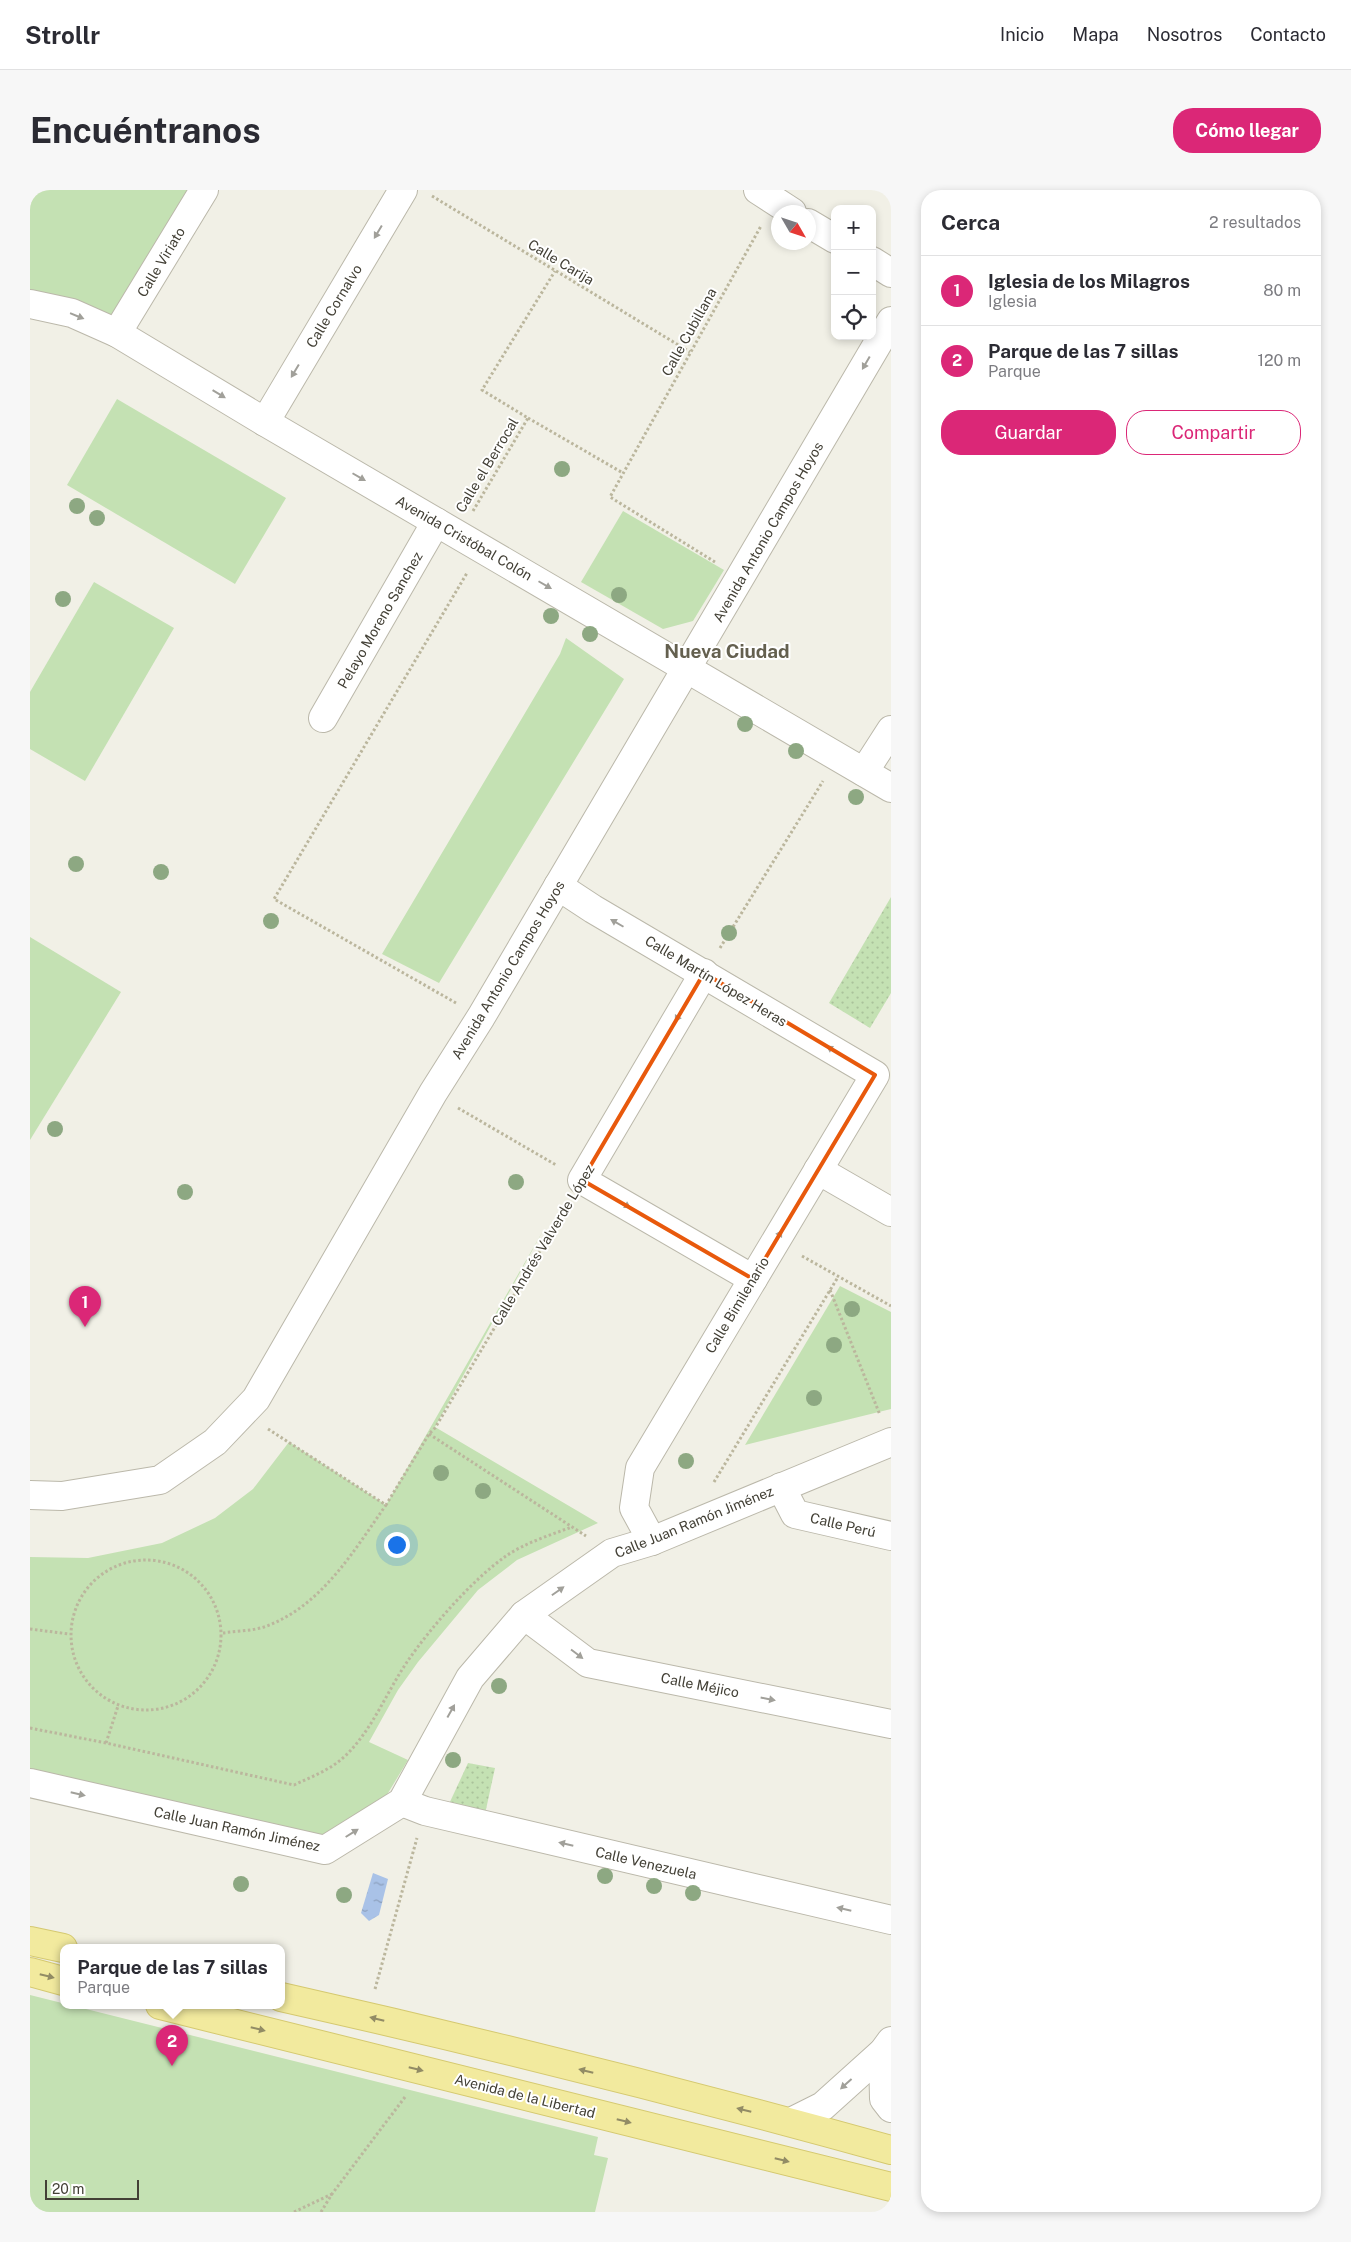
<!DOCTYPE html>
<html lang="es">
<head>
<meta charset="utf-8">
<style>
	body { margin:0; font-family:"Public Sans",sans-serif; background:#f7f7f7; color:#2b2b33 }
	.controls { position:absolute; right:15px; top:15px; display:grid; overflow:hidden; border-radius:10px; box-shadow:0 2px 8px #0003 }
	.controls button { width:45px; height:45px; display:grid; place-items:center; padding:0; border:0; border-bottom:1px solid #e1e1e2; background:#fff; color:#2b2b33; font:25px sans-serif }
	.compass { position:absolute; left:741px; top:15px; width:45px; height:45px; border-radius:50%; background:#fff; box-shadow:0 2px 8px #0003; rotate:129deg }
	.scale { position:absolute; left:15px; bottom:12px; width:94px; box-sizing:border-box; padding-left:5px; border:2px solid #434036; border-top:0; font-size:14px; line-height:18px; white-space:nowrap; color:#434036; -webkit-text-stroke:4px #fff; paint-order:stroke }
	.you { position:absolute; left:366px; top:1354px; width:18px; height:18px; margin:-12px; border:4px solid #fff; border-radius:50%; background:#1a73e8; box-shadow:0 0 0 8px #1a73e833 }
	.badge { display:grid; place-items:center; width:32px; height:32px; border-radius:50%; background:#db2777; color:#fff; font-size:16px; font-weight:700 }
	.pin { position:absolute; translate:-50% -41px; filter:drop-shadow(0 1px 2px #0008) }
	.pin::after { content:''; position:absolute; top:26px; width:18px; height:15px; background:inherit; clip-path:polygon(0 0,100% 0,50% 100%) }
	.popup { position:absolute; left:30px; top:1754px; width:225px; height:65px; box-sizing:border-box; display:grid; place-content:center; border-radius:10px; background:#fff; filter:drop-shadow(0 1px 4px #0005); font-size:16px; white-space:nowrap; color:#7c7c81 }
	.popup b { font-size:19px; color:#2b2b33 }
	.popup::after { content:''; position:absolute; left:50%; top:100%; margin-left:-10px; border:10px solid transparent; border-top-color:#fff }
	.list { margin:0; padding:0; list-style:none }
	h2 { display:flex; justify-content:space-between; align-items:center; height:65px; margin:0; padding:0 20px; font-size:21px }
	h2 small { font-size:16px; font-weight:400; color:#7c7c81 }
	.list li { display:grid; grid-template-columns:32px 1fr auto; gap:15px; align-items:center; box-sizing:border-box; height:70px; padding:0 20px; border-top:1px solid #e1e1e2 }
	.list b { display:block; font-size:19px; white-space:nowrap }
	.list p { margin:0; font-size:16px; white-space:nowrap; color:#7c7c81 }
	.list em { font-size:16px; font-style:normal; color:#7c7c81 }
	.actions { display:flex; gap:10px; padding:15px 20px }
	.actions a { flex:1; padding:11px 0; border:1px solid #db2777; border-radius:20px; text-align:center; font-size:18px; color:#db2777 }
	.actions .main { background:#db2777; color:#fff }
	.icon { flex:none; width:28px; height:28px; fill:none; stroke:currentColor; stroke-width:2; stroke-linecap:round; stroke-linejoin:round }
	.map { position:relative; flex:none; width:861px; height:2022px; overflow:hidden; border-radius:20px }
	header { display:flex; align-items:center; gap:30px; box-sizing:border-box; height:70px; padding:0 25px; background:#fff; border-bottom:1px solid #e1e1e2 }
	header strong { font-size:24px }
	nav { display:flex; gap:28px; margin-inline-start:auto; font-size:18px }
	.intro { display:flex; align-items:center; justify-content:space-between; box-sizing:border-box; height:120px; padding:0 30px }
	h1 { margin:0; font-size:35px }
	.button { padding:12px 22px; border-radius:20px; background:#db2777; color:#fff; font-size:18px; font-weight:700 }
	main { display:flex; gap:30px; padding:0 30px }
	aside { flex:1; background:#fff; border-radius:20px; box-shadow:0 2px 8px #0003 }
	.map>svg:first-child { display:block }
	.grass { fill:url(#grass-dots) }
	.park { fill:#c4e1b3 }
	.water { fill:url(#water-ripples) }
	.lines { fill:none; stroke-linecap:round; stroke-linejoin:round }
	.minor-casing { stroke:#bbb8aa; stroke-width:30 }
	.major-casing { stroke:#d5c970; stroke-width:30 }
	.path { stroke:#bbb69d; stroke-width:3; stroke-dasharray:2.5 2.5; stroke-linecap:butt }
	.minor { stroke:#fff; stroke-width:28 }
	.major { stroke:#f2ea9e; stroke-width:28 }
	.tree { fill:#8da882 }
	.oneway { fill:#a1a09a }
	.oneway2 { fill:#928c65 }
	.marked { fill:none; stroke:#e8590c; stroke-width:4; stroke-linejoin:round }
	.labels { text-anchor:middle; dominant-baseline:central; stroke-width:4; stroke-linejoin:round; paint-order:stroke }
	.street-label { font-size:14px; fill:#434036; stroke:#fff }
	.district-label { font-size:19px; font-weight:bold; fill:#64604f; stroke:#fff }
</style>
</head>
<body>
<header>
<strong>Strollr</strong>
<nav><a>Inicio</a><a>Mapa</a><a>Nosotros</a><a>Contacto</a></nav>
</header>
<div class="intro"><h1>Encuéntranos</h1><a class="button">Cómo llegar</a></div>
<main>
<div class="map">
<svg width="861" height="2022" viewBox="0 0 861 2022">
	<defs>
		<pattern id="grass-dots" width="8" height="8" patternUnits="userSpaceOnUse" patternTransform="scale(1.25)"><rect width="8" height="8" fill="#c4e1b3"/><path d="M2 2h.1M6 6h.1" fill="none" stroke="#aac29b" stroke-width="1.8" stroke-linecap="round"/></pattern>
		<pattern id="water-ripples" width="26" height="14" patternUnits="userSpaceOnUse" patternTransform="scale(1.25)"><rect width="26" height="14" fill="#a9c2e7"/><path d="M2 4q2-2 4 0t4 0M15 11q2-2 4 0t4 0" fill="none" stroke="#8b9fbc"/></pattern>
	</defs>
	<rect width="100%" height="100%" fill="#f1f0e6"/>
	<g class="grass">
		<path d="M 861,707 L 861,803 L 840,838 L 799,813 Z"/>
		<path d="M 438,1573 L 465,1578 L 455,1624 L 419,1614 Z"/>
	</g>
	<g class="park">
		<path d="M 0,0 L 167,0 L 85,134 L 0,102 Z"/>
		<path d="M 87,209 L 256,308 L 205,394 L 37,295 Z"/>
		<path d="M 593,321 L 694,380 L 663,431 L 633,439 L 551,392 Z"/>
		<path d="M 64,392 L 144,438 L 55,591 L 0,559 L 0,502 Z"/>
		<path d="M 536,448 L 594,489 L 409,793 L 352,764 L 530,464 Z"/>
		<path d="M 0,747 L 91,802 L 0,950 Z"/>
		<path d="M 514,1039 L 405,1237 L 568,1333 L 487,1370 L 448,1400 L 388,1472 L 368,1500 L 339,1552 L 378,1570 L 355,1608 L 311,1637 L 289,1646 L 0,1582 L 0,1367 L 58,1368 L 132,1353 L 185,1328 L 223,1299 L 259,1252 L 356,1315 Z"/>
		<path d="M 810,1096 L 861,1122 L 861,1219 L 715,1255 Z"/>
		<path d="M 0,1805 L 568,1947 L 564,1965 L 578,1968 L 565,2022 L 0,2022 Z"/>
	</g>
	<path class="water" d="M 343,1683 L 358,1689 L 349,1725 L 339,1731 L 331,1723 Z"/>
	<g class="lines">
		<defs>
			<g id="minor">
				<path d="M 728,0 L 762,22"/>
				<path d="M 778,33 L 805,49"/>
				<path d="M 842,71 L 861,83"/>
				<path d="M 0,114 L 42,123 L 87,143 L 235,232 L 861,598"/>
				<path d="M 87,143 L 174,0"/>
				<path d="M 235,232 L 373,0"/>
				<path d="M 293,528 L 406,332"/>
				<path d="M 834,582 L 861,540"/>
				<path d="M 528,696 L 563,719 L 845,885 L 610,1278 L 604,1318 L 622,1351"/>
				<path d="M 674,783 L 552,990 L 723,1089"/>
				<path d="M 788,980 L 861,1022"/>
				<path d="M 751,1297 L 765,1324 L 861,1346"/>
				<path d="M 0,1305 L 32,1306 L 130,1290 L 185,1252 L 226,1209 L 403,903 L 451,827 L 861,131"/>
				<path d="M 494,1425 L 558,1473 L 861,1534"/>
				<path d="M 0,1593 L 295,1660 L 372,1612 L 440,1488 L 494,1425 L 582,1363 L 622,1351 L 861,1252"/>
				<path d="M 372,1612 L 395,1621 L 861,1730"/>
				<path d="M 853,1862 L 854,1909 L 861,1918"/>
				<path d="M 761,1932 L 793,1916 L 853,1862 L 861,1851"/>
			</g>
			<g id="major">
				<path d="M 0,1751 L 33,1758"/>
				<path d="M 0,1782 L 33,1791"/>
				<path d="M 251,1807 C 455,1853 659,1904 861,1960"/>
				<path d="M 130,1815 L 861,1997"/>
			</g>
		</defs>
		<use href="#minor" class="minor-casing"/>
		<use href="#major" class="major-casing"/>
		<g class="path">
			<path d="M 402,6 L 660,162"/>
			<path d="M 498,228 L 593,283"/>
			<path d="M 443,321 L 498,228 L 452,200 L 525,81"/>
			<path d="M 685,372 L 580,307 L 731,36"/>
			<path d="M 690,758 L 793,591"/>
			<path d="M 426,813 L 244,709 L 437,383"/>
			<path d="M 428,918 L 526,975"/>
			<path d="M 772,1066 L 861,1116"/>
			<path d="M 800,1100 L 850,1225"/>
			<path d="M 238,1239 L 356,1315 L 399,1244 L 405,1238 L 538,1014"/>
			<path d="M 399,1244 L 556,1346"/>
			<path d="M 684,1292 L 808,1087"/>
			<circle cx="116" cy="1445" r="75"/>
			<path d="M 0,1439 L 39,1444"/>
			<path d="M 193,1443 C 206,1441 221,1441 234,1437 C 291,1417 323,1362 356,1315"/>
			<path d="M 0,1538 L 76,1553 L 264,1595 C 281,1587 300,1580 314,1567 C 342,1541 356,1503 377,1472 C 401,1437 442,1390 476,1366 C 495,1353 520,1345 542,1337"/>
			<path d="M 76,1553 L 88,1516"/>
			<path d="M 345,1799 L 387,1648"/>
			<path d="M 264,2022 L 302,2004"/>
			<path d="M 291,2022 L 302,2004 L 375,1907"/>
		</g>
		<use href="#minor" class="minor"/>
		<use href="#major" class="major"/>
	</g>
	<g class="tree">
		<circle cx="532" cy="279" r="8"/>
		<circle cx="47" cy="316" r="8"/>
		<circle cx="67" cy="328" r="8"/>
		<circle cx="589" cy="405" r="8"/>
		<circle cx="33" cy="409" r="8"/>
		<circle cx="521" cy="426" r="8"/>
		<circle cx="560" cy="444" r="8"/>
		<circle cx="715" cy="534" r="8"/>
		<circle cx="766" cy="561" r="8"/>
		<circle cx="826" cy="607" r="8"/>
		<circle cx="46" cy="674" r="8"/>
		<circle cx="131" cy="682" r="8"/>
		<circle cx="241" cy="731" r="8"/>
		<circle cx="699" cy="743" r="8"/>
		<circle cx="25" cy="939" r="8"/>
		<circle cx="486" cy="992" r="8"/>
		<circle cx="155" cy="1002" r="8"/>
		<circle cx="822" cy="1119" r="8"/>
		<circle cx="804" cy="1155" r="8"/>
		<circle cx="784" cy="1208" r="8"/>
		<circle cx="656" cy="1271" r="8"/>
		<circle cx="411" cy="1283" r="8"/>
		<circle cx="453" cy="1301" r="8"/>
		<circle cx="469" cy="1496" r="8"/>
		<circle cx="423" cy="1570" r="8"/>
		<circle cx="575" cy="1686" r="8"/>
		<circle cx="211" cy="1694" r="8"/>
		<circle cx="624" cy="1696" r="8"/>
		<circle cx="663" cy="1703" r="8"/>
		<circle cx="314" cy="1705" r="8"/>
	</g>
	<defs><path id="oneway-solid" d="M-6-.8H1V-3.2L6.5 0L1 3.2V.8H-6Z" transform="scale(1.25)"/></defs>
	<g class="oneway">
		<use href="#oneway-solid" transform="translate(348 42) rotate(121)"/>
		<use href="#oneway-solid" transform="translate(47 126) rotate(22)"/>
		<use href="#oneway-solid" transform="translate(836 173) rotate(120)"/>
		<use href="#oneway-solid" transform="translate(265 181) rotate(121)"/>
		<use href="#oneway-solid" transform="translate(189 204) rotate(31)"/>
		<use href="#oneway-solid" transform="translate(329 287) rotate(30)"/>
		<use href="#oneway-solid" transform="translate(515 395) rotate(30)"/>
		<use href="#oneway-solid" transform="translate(587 733) rotate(-150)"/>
		<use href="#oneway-solid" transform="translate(649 825) rotate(121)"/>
		<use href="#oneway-solid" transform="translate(803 860) rotate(-149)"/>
		<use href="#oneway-solid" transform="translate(594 1014) rotate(30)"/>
		<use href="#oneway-solid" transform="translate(748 1047) rotate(-59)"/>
		<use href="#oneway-solid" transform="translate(528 1401) rotate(-35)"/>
		<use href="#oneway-solid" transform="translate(547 1464) rotate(37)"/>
		<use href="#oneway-solid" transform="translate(738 1509) rotate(11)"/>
		<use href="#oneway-solid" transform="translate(421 1521) rotate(-61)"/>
		<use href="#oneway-solid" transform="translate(48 1604) rotate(13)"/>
		<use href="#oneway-solid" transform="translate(322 1643) rotate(-32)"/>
		<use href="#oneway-solid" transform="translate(536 1654) rotate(-167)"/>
		<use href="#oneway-solid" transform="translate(814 1719) rotate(-167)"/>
		<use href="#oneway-solid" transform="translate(816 1894) rotate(138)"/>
	</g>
	<g class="oneway2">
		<use href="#oneway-solid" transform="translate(17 1786) rotate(14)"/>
		<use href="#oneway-solid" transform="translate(347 1829) rotate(-166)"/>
		<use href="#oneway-solid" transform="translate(228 1839) rotate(14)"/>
		<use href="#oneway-solid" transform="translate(386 1879) rotate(14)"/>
		<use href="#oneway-solid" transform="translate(556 1881) rotate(-166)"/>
		<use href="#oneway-solid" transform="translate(714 1920) rotate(-166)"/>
		<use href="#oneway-solid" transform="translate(594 1931) rotate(14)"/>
		<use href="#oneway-solid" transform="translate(752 1970) rotate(14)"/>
	</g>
	<path class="marked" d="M 674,783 L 845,885 L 723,1089 L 552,990 Z"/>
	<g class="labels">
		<g class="street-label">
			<text transform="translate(131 72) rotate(-59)">Calle Viriato</text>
			<text transform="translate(531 72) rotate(31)">Calle Carija</text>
			<text transform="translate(304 116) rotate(-59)">Calle Cornalvo</text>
			<text transform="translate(659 142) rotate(-61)">Calle Cubillana</text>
			<text transform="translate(457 275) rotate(-59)">Calle el Berrocal</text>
			<text transform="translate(738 342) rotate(-60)">Avenida Antonio Campos Hoyos</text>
			<text transform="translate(434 348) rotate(30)">Avenida Cristóbal Colón</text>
			<text transform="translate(350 430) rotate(-60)">Pelayo Moreno Sanchez</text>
			<text transform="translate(478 780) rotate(-59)">Avenida Antonio Campos Hoyos</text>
			<text transform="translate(686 791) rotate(31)">Calle Martín López Heras</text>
			<text transform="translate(513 1055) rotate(-59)">Calle Andrés Valverde López</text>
			<text transform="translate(707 1115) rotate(-59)">Calle Bimilenario</text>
			<text transform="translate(664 1332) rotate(-22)">Calle Juan Ramón Jiménez</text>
			<text transform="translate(813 1335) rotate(13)">Calle Perú</text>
			<text transform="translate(670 1495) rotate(11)">Calle Méjico</text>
			<text transform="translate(207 1639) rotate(12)">Calle Juan Ramón Jiménez</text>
			<text transform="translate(616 1673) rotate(13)">Calle Venezuela</text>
			<text transform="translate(495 1906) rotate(14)">Avenida de la Libertad</text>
		</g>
		<g class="district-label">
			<text x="697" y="461">Nueva Ciudad</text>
		</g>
	</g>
</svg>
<div class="controls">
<button>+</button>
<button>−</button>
<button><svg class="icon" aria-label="locate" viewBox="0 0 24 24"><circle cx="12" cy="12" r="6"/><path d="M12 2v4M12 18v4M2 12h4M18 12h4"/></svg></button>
</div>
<svg class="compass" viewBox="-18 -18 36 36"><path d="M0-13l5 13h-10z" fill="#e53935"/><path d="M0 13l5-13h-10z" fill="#7c7c81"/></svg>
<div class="scale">20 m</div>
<div class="you"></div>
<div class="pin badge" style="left:55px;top:1137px">1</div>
<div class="pin badge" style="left:142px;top:1876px">2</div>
<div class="popup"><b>Parque de las 7 sillas</b>Parque</div>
</div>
<aside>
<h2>Cerca<small>2 resultados</small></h2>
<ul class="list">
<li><span class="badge">1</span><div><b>Iglesia de los Milagros</b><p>Iglesia</p></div><em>80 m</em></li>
<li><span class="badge">2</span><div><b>Parque de las 7 sillas</b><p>Parque</p></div><em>120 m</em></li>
</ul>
<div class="actions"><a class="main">Guardar</a><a>Compartir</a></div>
</aside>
</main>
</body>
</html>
